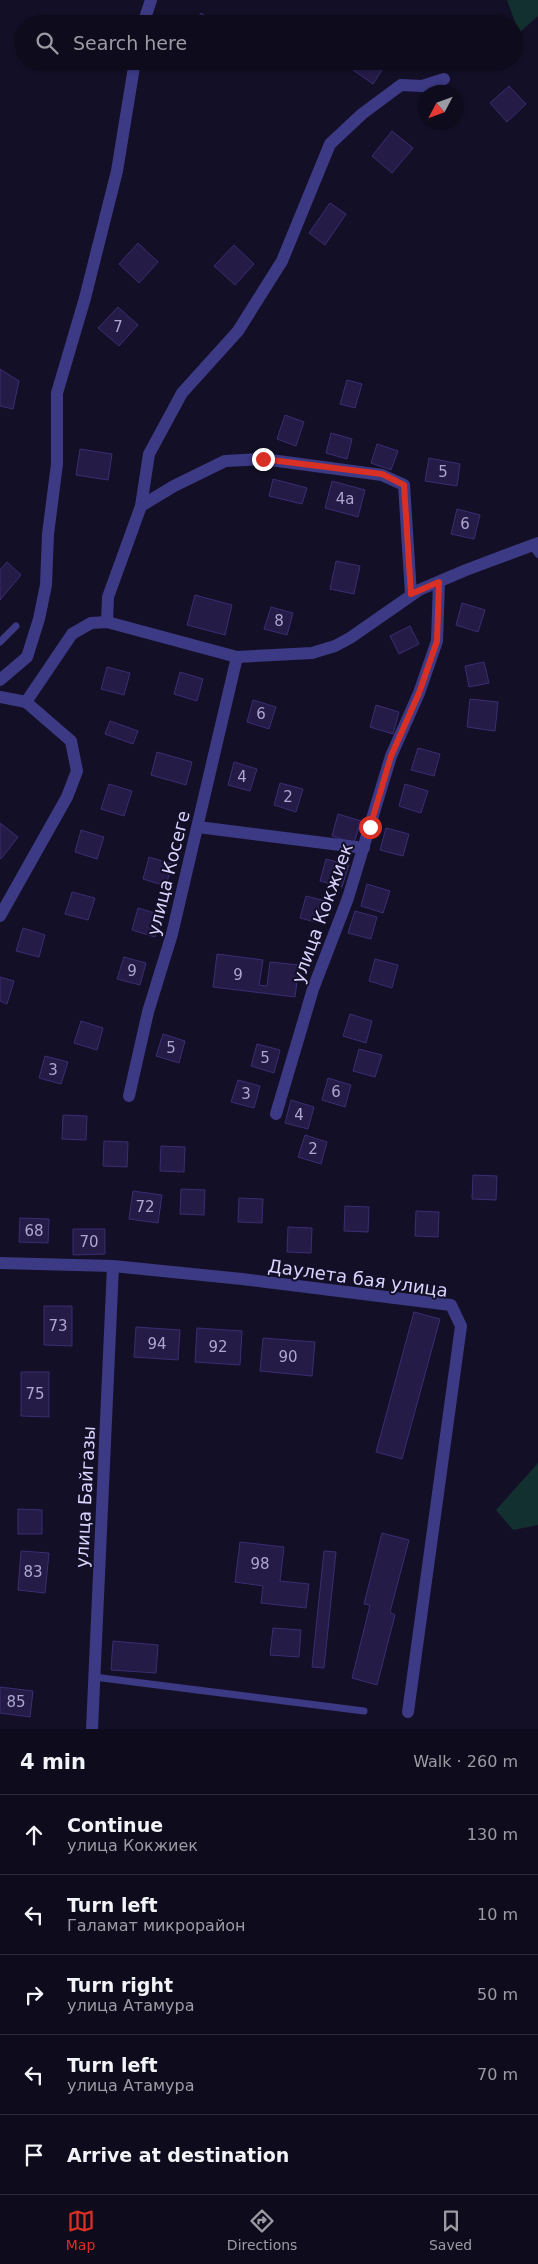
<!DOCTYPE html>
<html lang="en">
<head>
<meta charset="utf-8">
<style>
	body { margin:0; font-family:"DejaVu Sans",sans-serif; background:#1c1929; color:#f1f3f6 }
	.compass { position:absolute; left:418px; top:85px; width:45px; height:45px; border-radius:50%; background:#0e0b1c; box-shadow:0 1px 4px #0004; rotate:229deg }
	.stop { position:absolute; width:15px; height:15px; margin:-11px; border:4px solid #d93025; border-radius:50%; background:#fff }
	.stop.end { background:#d93025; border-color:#fff; box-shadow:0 1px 5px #0008 }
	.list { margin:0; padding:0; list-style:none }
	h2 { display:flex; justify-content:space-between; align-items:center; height:65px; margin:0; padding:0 20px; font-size:21px }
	h2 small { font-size:16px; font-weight:400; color:#9b9ba3 }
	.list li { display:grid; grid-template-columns:32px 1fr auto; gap:15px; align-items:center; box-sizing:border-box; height:80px; padding:0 20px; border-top:1px solid #2e2b3b }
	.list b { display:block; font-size:19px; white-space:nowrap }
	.list p { margin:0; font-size:16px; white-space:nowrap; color:#9b9ba3 }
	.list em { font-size:16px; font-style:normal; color:#9b9ba3 }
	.icon { flex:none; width:28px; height:28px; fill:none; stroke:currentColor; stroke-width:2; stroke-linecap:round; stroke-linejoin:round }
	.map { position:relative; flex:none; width:538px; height:1729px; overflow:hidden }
	.search { position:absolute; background:#0e0b1c; box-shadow:0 1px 4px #0004; left:15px; right:15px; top:15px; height:55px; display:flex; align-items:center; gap:12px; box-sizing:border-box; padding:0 18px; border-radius:28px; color:#9b9ba3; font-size:19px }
	.sheet { height:465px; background:#0e0b1c }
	nav { display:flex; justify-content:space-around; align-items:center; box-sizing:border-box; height:70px; border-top:1px solid #2e2b3b; background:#0e0b1c; font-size:14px; color:#9b9ba3 }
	nav a { display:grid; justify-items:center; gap:2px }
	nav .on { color:#d93025 }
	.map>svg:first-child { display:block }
	.green { fill:#12302f }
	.building { fill:#241b47; stroke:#3b2d73 }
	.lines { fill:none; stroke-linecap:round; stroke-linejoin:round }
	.service { stroke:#3d3a85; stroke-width:7 }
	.minor { stroke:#3d3a85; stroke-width:12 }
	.tertiary { stroke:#3d3a85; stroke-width:12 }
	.route { stroke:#d93025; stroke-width:6 }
	.labels { text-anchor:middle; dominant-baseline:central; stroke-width:4; stroke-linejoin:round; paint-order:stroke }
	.number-label { font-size:15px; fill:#aca6d1 }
	.street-label { font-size:18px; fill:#d9d4ff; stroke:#130f26 }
</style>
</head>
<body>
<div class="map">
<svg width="538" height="1729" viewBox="0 0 538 1729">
	<rect width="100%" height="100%" fill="#130f26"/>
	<g class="green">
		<path d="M 507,0 L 538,0 L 538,16 L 519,33 Z"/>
		<path d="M 538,1463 L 538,1525 L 513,1530 L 496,1510 Z"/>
	</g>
	<g class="building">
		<path d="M 201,13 L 218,24 L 194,24 Z"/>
		<path d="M 359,61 L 381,61 L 386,64 L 373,84 L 353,70 Z"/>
		<path d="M 509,86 L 526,104 L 507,122 L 490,103 Z"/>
		<path d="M 392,131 L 413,148 L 392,173 L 372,156 Z"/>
		<path d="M 330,203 L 346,214 L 325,245 L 309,233 Z"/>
		<path d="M 138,243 L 158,262 L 139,283 L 119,264 Z"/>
		<path d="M 234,245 L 254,264 L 235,285 L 214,266 Z"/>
		<path d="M 118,307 L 138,325 L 119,346 L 98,328 Z"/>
		<path d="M 0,369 L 19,381 L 13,409 L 0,406 Z"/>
		<path d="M 347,380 L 362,384 L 355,408 L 340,404 Z"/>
		<path d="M 285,415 L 304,422 L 296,446 L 277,439 Z"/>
		<path d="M 331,433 L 352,439 L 347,459 L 326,453 Z"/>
		<path d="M 377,444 L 398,451 L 391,470 L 371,463 Z"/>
		<path d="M 80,449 L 112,454 L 108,480 L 76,475 Z"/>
		<path d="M 429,458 L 460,464 L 457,486 L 425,481 Z"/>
		<path d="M 273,479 L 307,488 L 302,504 L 269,496 Z"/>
		<path d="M 332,481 L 365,490 L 358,517 L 325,508 Z"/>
		<path d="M 457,509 L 480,515 L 474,539 L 451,534 Z"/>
		<path d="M 336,561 L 360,566 L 354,594 L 330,589 Z"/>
		<path d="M 7,562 L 21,575 L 0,600 L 0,570 Z"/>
		<path d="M 195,595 L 232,605 L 225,635 L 187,625 Z"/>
		<path d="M 462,603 L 485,610 L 478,632 L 456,625 Z"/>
		<path d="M 271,607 L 293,613 L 287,635 L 264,629 Z"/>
		<path d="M 410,626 L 419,644 L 399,654 L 390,636 Z"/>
		<path d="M 484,662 L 489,683 L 469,687 L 465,666 Z"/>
		<path d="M 107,667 L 130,673 L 124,695 L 101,689 Z"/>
		<path d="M 180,672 L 203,679 L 197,701 L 174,694 Z"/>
		<path d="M 470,699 L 498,702 L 495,731 L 467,727 Z"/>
		<path d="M 253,700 L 276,707 L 269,729 L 247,722 Z"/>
		<path d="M 376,705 L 399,712 L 393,734 L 370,727 Z"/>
		<path d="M 110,721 L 138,731 L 133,744 L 105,734 Z"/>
		<path d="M 418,748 L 440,754 L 434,776 L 411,770 Z"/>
		<path d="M 157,752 L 192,762 L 186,785 L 151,775 Z"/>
		<path d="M 234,762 L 257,769 L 250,791 L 228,785 Z"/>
		<path d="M 280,783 L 303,789 L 296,812 L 274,805 Z"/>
		<path d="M 109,784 L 132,791 L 124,816 L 101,809 Z"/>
		<path d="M 405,784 L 428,791 L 421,813 L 399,806 Z"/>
		<path d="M 338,814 L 361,821 L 354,843 L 332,836 Z"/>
		<path d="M 0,823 L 18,837 L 1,859 L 0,858 Z"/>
		<path d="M 386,828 L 409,834 L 403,856 L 380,850 Z"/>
		<path d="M 81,830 L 104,837 L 97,859 L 75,852 Z"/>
		<path d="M 149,857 L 172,864 L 166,886 L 143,879 Z"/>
		<path d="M 326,859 L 349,865 L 342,887 L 320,881 Z"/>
		<path d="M 367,884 L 390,891 L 383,913 L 361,906 Z"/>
		<path d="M 72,892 L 95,898 L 88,920 L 65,914 Z"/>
		<path d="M 306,896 L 329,902 L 323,924 L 300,918 Z"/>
		<path d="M 138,908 L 161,915 L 155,937 L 132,930 Z"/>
		<path d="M 355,911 L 377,917 L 371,939 L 348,933 Z"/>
		<path d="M 23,928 L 45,935 L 39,957 L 16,951 Z"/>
		<path d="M 217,954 L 263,960 L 259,985 L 267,986 L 270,962 L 299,965 L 295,997 L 213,987 Z"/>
		<path d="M 124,957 L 146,963 L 140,985 L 117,979 Z"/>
		<path d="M 375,959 L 398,965 L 392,988 L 369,981 Z"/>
		<path d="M 0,977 L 14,981 L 7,1004 L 0,1001 Z"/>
		<path d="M 350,1014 L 372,1021 L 366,1043 L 343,1036 Z"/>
		<path d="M 81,1021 L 103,1028 L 97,1050 L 74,1043 Z"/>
		<path d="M 163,1034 L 185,1041 L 179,1063 L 156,1056 Z"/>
		<path d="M 257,1044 L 280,1050 L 274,1073 L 251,1066 Z"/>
		<path d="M 359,1049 L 382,1055 L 375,1077 L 353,1071 Z"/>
		<path d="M 45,1056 L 68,1062 L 61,1084 L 39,1078 Z"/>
		<path d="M 328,1078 L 351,1085 L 345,1107 L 322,1100 Z"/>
		<path d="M 238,1080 L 260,1086 L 254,1108 L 231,1102 Z"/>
		<path d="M 291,1100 L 314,1107 L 308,1129 L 285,1123 Z"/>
		<path d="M 63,1115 L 87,1116 L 86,1140 L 62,1139 Z"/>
		<path d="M 305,1135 L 327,1142 L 321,1164 L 298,1157 Z"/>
		<path d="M 104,1141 L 128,1142 L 127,1167 L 103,1166 Z"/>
		<path d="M 161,1146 L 185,1147 L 184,1172 L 160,1171 Z"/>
		<path d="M 473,1175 L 497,1176 L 496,1200 L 472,1199 Z"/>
		<path d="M 181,1189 L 205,1190 L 204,1215 L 180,1214 Z"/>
		<path d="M 133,1191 L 162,1195 L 158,1223 L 129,1219 Z"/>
		<path d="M 239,1198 L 263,1199 L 262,1223 L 238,1222 Z"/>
		<path d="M 345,1206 L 369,1207 L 368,1232 L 344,1231 Z"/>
		<path d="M 416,1211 L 439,1212 L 438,1237 L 415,1236 Z"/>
		<path d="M 20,1218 L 49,1219 L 48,1243 L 19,1242 Z"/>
		<path d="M 288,1227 L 312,1228 L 311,1253 L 287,1252 Z"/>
		<path d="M 73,1229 L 105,1229 L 105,1254 L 73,1255 Z"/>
		<path d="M 44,1306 L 72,1306 L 72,1346 L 44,1345 Z"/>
		<path d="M 414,1312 L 440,1319 L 402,1459 L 376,1452 Z"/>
		<path d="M 136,1327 L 180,1330 L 178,1360 L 134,1357 Z"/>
		<path d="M 197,1328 L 242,1331 L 240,1365 L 195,1362 Z"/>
		<path d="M 263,1338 L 315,1342 L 312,1376 L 260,1371 Z"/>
		<path d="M 21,1372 L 49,1372 L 49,1417 L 21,1416 Z"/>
		<path d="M 18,1509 L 42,1510 L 42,1534 L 18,1534 Z"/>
		<path d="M 382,1533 L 409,1540 L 390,1612 L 395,1615 L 377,1685 L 352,1678 L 370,1605 L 364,1604 Z"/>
		<path d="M 240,1542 L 284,1547 L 280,1581 L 309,1584 L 306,1608 L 261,1603 L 263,1586 L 235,1582 Z"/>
		<path d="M 21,1551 L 49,1553 L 45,1593 L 18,1590 Z"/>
		<path d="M 324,1551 L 336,1552 L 324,1668 L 312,1667 Z"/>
		<path d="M 273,1628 L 301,1630 L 299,1657 L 270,1655 Z"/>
		<path d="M 113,1641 L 158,1645 L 156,1673 L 111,1670 Z"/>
		<path d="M 0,1687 L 33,1691 L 30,1717 L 0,1713 Z"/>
	</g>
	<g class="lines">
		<g class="service">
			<path d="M 531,545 L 538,554"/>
			<path d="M 0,642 L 16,626"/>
			<path d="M 94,1677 L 364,1711"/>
		</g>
		<g class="minor">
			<path d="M 143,24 L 151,0"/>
			<path d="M 141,506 L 149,454 L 182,393 L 238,331 L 282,261 L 330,144 L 362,114 L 401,85 L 422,86 L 444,79"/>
			<path d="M 107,622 L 108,597 L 141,506 L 174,486 L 225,461 L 263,459 L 382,475 L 404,485 L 411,594"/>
			<path d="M 0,680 L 27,657 L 39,619 L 46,585 L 48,534 L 57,464 L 57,393 L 85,298 L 117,171 L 135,61"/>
			<path d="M 198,827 L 364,848"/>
			<path d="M 0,916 L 67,797 L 77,771 L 71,741 L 26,702"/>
			<path d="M 129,1096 L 148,1012 L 172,934 L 237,657"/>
			<path d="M 276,1114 L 313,989 L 348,898 L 391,756 L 419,693 L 437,641 L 439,582"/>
			<path d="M 0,1263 L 113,1266 L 242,1279 L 451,1305 L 461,1326 L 408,1712"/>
			<path d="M 92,1729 L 113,1266"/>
		</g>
		<path class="tertiary" d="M 0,697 L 26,702 L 72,634 L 91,623 L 107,622 L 237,657 L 312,653 L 335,646 L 350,638 L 419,590 L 466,570 L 538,543"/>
	</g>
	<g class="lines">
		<path class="route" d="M 263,459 L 382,474 L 404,485 L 411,594 L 439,582 L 437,641 L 419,693 L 391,756 L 370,827"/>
	</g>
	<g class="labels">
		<g class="number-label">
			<text x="118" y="327">7</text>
			<text x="443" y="472">5</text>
			<text x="345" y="499">4а</text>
			<text x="465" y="524">6</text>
			<text x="279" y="621">8</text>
			<text x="261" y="714">6</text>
			<text x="242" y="777">4</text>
			<text x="288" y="797">2</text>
			<text x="132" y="971">9</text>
			<text x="238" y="975">9</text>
			<text x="171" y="1048">5</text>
			<text x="265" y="1058">5</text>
			<text x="53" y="1070">3</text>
			<text x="336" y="1092">6</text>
			<text x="246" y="1094">3</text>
			<text x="299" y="1115">4</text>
			<text x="313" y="1149">2</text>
			<text x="145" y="1207">72</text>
			<text x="34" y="1231">68</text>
			<text x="89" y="1242">70</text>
			<text x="58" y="1326">73</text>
			<text x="157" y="1344">94</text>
			<text x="218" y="1347">92</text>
			<text x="288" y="1357">90</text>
			<text x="35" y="1394">75</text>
			<text x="260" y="1564">98</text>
			<text x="33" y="1572">83</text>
			<text x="16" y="1702">85</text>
		</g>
		<g class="street-label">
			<text transform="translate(168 873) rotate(-76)">улица Косеге</text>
			<text transform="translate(322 913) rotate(-70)">улица Кокжиек</text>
			<text transform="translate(358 1278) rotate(8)">Даулета бая улица</text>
			<text transform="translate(85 1497) rotate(-87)">улица Байгазы</text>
		</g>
	</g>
</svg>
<svg class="compass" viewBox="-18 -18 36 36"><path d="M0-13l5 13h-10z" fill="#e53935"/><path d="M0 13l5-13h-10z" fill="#9b9ba3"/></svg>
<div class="stop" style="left:370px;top:827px"></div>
<div class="stop end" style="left:263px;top:459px"></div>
<div class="search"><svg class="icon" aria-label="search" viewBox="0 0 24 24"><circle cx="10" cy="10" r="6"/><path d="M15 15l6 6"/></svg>Search here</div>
</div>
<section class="sheet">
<h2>4 min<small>Walk · 260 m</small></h2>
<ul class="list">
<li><svg class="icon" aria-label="ahead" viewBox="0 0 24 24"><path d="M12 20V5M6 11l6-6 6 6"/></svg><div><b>Continue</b><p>улица Кокжиек</p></div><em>130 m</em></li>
<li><svg class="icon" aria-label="left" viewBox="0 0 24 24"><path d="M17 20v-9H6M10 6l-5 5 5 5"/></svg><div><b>Turn left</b><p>Галамат микрорайон</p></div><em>10 m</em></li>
<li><svg class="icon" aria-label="right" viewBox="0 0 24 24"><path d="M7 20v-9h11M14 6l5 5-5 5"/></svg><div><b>Turn right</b><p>улица Атамура</p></div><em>50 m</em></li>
<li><svg class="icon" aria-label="left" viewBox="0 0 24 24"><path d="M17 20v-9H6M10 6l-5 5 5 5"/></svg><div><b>Turn left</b><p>улица Атамура</p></div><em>70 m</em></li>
<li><svg class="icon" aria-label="arrive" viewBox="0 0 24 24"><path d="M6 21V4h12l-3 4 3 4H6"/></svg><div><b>Arrive at destination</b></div></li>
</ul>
</section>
<nav>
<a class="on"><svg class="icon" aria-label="map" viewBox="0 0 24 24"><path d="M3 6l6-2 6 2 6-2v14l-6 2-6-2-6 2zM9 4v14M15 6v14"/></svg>Map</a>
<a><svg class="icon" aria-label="directions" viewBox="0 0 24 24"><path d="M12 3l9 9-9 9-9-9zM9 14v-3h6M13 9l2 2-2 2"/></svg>Directions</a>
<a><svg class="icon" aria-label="saved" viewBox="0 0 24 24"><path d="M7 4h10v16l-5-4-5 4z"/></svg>Saved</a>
</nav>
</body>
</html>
